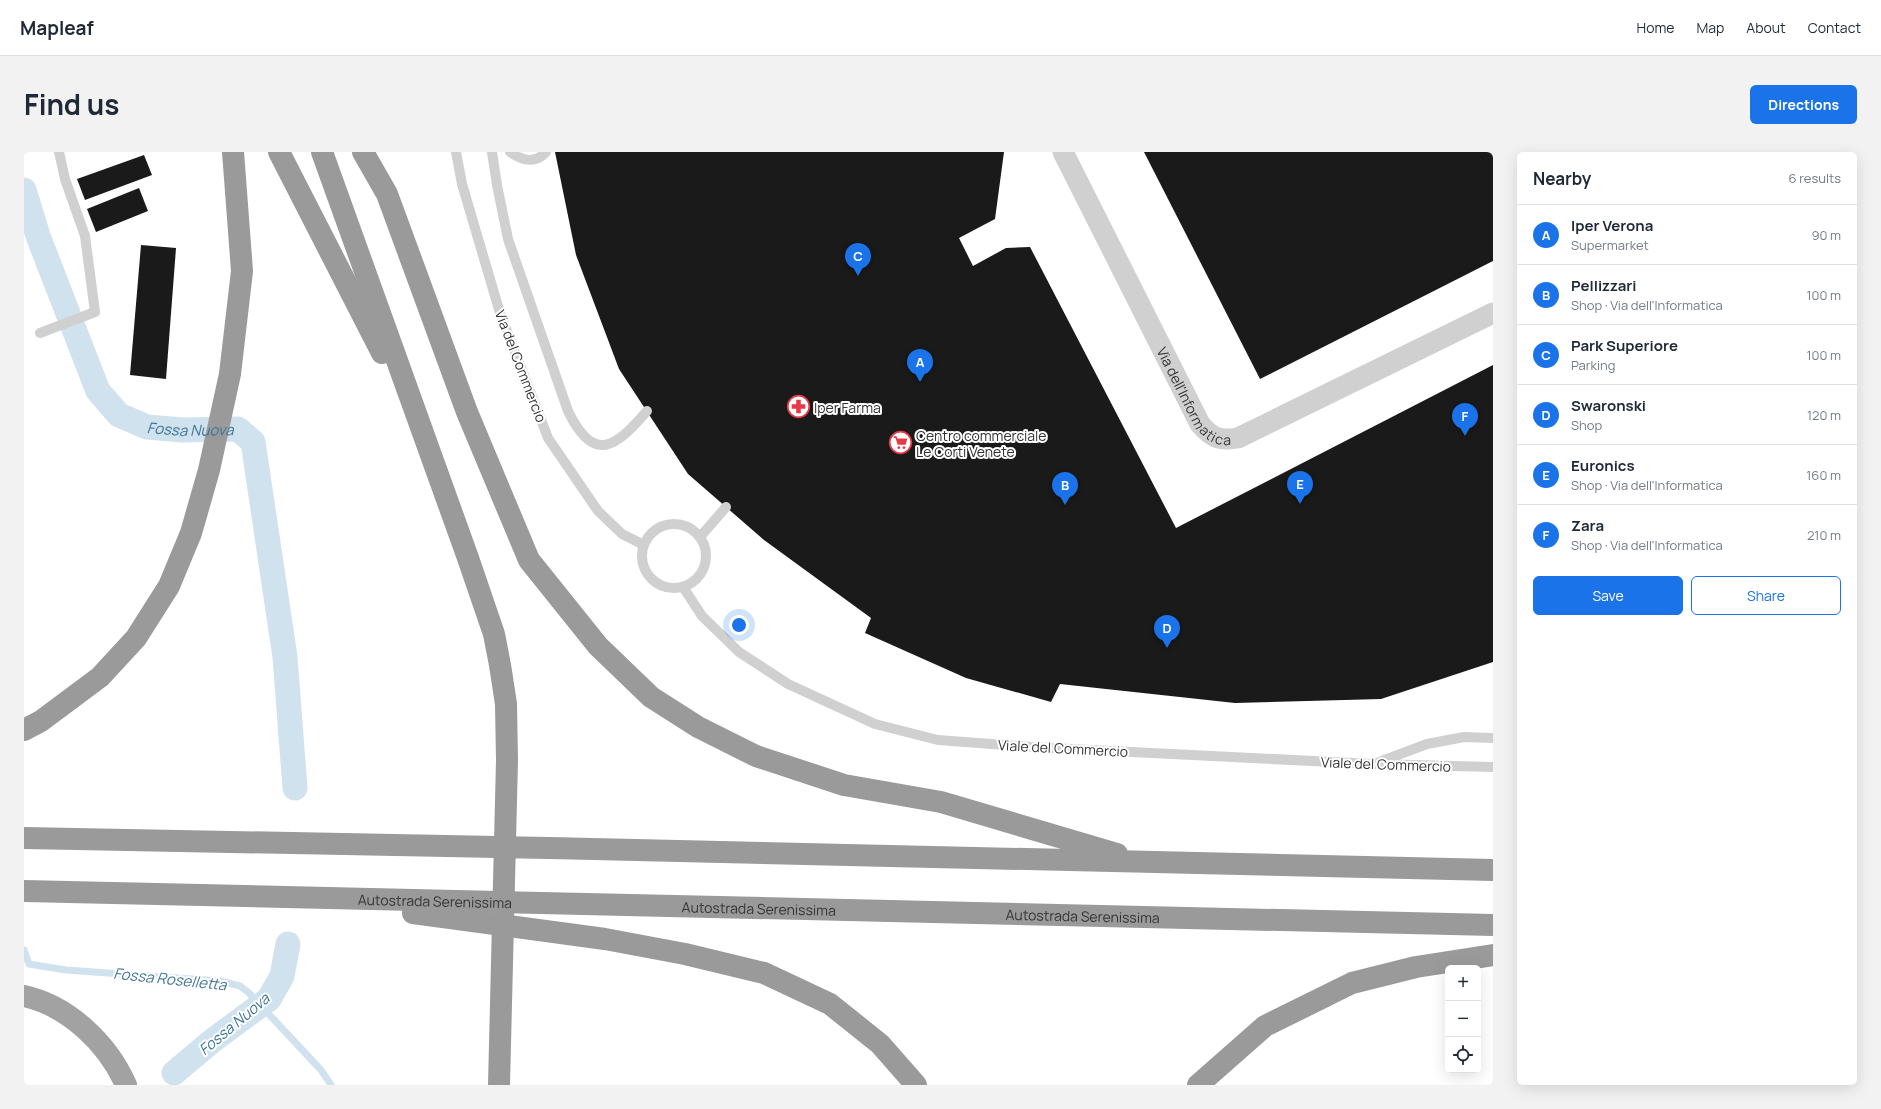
<!DOCTYPE html>
<html lang="en">
<head>
<meta charset="utf-8">
<style>
	body { margin:0; font-family:Manrope,sans-serif; background:#f2f2f3; color:#1f2937 }
	.controls { position:absolute; right:12px; bottom:12px; display:grid; overflow:hidden; border-radius:6px; box-shadow:0 4px 16px #0002 }
	.controls button { width:36px; height:36px; display:grid; place-items:center; padding:0; border:0; border-bottom:1px solid #e0e1e3; background:#fff; color:#1f2937; font:20px sans-serif }
	.you { position:absolute; left:715px; top:473px; width:14px; height:14px; margin:-10px; border:3px solid #fff; border-radius:50%; background:#1a73e8; box-shadow:0 0 0 6px #1a73e833 }
	.badge { display:grid; place-items:center; width:26px; height:26px; border-radius:50%; background:#1a73e8; color:#fff; font-size:13px; font-weight:700 }
	.pin { position:absolute; translate:-50% -33px; filter:drop-shadow(0 1px 2px #0008) }
	.pin::after { content:''; position:absolute; top:21px; width:14px; height:12px; background:inherit; clip-path:polygon(0 0,100% 0,50% 100%) }
	.list { margin:0; padding:0; list-style:none }
	h2 { display:flex; justify-content:space-between; align-items:center; height:52px; margin:0; padding:0 16px; font-size:17px }
	h2 small { font-size:13px; font-weight:400; color:#747a83 }
	.list li { display:grid; grid-template-columns:26px 1fr auto; gap:12px; align-items:center; box-sizing:border-box; height:60px; padding:0 16px; border-top:1px solid #e0e1e3 }
	.list b { display:block; font-size:15px; white-space:nowrap }
	.list p { margin:0; font-size:13px; white-space:nowrap; color:#747a83 }
	.list em { font-size:13px; font-style:normal; color:#747a83 }
	.actions { display:flex; gap:8px; padding:12px 16px }
	.actions a { flex:1; padding:9px 0; border:1px solid #1a73e8; border-radius:6px; text-align:center; font-size:14px; color:#1a73e8 }
	.actions .main { background:#1a73e8; color:#fff }
	.icon { flex:none; width:22px; height:22px; fill:none; stroke:currentColor; stroke-width:2; stroke-linecap:round; stroke-linejoin:round }
	.map { position:relative; flex:none; width:1469px; height:933px; overflow:hidden; border-radius:6px }
	header { display:flex; align-items:center; gap:24px; box-sizing:border-box; height:56px; padding:0 20px; background:#fff; border-bottom:1px solid #e0e1e3 }
	header strong { font-size:19px }
	nav { display:flex; gap:22px; margin-inline-start:auto; font-size:14px }
	.intro { display:flex; align-items:center; justify-content:space-between; box-sizing:border-box; height:96px; padding:0 24px }
	h1 { margin:0; font-size:28px }
	.button { padding:10px 18px; border-radius:6px; background:#1a73e8; color:#fff; font-size:14px; font-weight:700 }
	main { display:flex; gap:24px; padding:0 24px }
	aside { flex:1; background:#fff; border-radius:6px; box-shadow:0 4px 16px #0002 }
	.map>svg:first-child { display:block }
	.lines { fill:none; stroke-linecap:round; stroke-linejoin:round }
	.stream { stroke:#cfe2ee; stroke-width:7 }
	.canal { stroke:#cfe2ee; stroke-width:25 }
	.building { fill:#1a1a1a }
	.service { stroke:#d0d0d0; stroke-width:10 }
	.minor { stroke:#d0d0d0; stroke-width:21 }
	.trunk { stroke:#a2a2a2; stroke-width:22 }
	.motorway { stroke:#9a9a9a; stroke-width:22 }
	.labels { text-anchor:middle; dominant-baseline:central; stroke-width:4; stroke-linejoin:round; paint-order:stroke }
	.street-label { font-size:14px; fill:#333; stroke:#fff }
	.poi-label { font-size:14px; fill:#333; stroke:#fff; text-anchor:start }
	.water-label { font-size:15px; font-style:italic; fill:#3f7597; stroke:#fff }
</style>
</head>
<body>
<header>
<strong>Mapleaf</strong>
<nav><a>Home</a><a>Map</a><a>About</a><a>Contact</a></nav>
</header>
<div class="intro"><h1>Find us</h1><a class="button">Directions</a></div>
<main>
<div class="map">
<svg width="1469" height="933" viewBox="0 0 1469 933">
	<rect width="100%" height="100%" fill="#fff"/>
	<g class="lines">
		<path class="stream" d="M 0,798 L 5,812 L 42,818 L 196,829 L 216,834 L 225,841 L 297,918 L 307,933"/>
		<g class="canal">
			<path id="s1" d="M 0,38 L 14,84 L 74,239 L 95,263 L 123,275 L 159,278 L 214,277 L 229,290 L 261,505 L 271,636"/>
			<path d="M 150,921 L 188,889 L 245,847 L 258,824 L 264,792"/>
		</g>
	</g>
	<g class="building">
		<path d="M 531,0 L 980,0 L 971,67 L 935,86 L 949,114 L 982,96 L 1006,95 L 1152,376 L 1469,213 L 1469,510 L 1357,547 L 1211,551 L 1036,532 L 1027,550 L 942,526 L 841,481 L 847,466 L 740,388 L 664,322 L 595,217 L 552,103 Z"/>
		<path d="M 1120,0 L 1469,0 L 1469,109 L 1236,227 Z"/>
		<path d="M 120,3 L 128,23 L 61,48 L 53,27 Z"/>
		<path d="M 115,36 L 124,59 L 72,80 L 63,57 Z"/>
		<path d="M 117,93 L 152,96 L 142,227 L 106,223 Z"/>
	</g>
	<g class="lines">
		<g class="service">
			<path d="M 432,0 L 438,32 L 476,161 L 524,286 L 574,359 L 598,382 L 620,393"/>
			<path d="M 468,0 L 473,33 L 484,87 L 544,259 C 570,313 592,295 623,259"/>
			<path d="M 486,0 C 499,9 511,12 522,0"/>
			<path d="M 16,181 L 71,160 L 61,84 L 41,27 L 35,0"/>
			<circle cx="650" cy="404" r="32"/>
			<path d="M 676,385 L 702,355"/>
			<path d="M 659,435 L 678,464 L 715,500 L 764,532 L 851,572 L 914,588 L 1007,595 L 1349,612 L 1469,615"/>
			<path d="M 1355,610 L 1403,592 L 1440,585 L 1469,586"/>
		</g>
		<path class="minor" id="s2" d="M 1039,0 L 1176,272 C 1188,286 1195,289 1214,286 L 1469,161"/>
		<path class="trunk" d="M 0,844 C 45,854 84,892 102,933"/>
		<g class="motorway">
			<path d="M 255,0 L 358,201"/>
			<path d="M 298,0 L 444,406 L 470,482 L 476,513 L 482,552 L 483,608 L 475,933"/>
			<path d="M 339,0 L 363,42 L 443,260 L 505,408 L 574,494 L 627,545 L 674,575 L 732,604 L 820,633 L 917,650 L 1093,702"/>
			<path d="M 0,578 L 17,569 L 76,525 L 112,486 L 145,434 L 167,381 L 185,318 L 206,222 L 218,119 L 209,0"/>
			<path d="M 0,686 L 526,696 L 1469,718"/>
			<path id="s3" d="M 0,739 L 1469,773"/>
			<path d="M 389,761 L 581,787 L 661,802 L 740,821 L 806,852 L 856,892 L 892,933"/>
			<path d="M 1174,933 L 1241,874 L 1328,831 L 1392,815 L 1469,803"/>
		</g>
	</g>
	<defs>
		<symbol id="pharmacy-ring" viewBox="-11 -11 22 22"><circle r="9.5" fill="#fff" stroke="#e63946" stroke-width="1.5"/><path d="M-2-6h4v4h4v4h-4v4h-4v-4h-4v-4h4Z" fill="#e63946"/></symbol>
		<symbol id="supermarket-ring" viewBox="-11 -11 22 22"><circle r="9.5" fill="#fff" stroke="#e63946" stroke-width="1.5"/><path d="M-6-5.5h2.5l.6 2H6L4.5 2H-2.5L-4.4-4H-6ZM-1.5 3.2a1.3 1.3 0 1 0 .1 0ZM3 3.2a1.3 1.3 0 1 0 .1 0Z" fill="#e63946"/></symbol>
	</defs>
	<g fill-rule="evenodd">
		<use href="#pharmacy-ring" x="762" y="242" width="25" height="25"/>
		<use href="#supermarket-ring" x="864" y="278" width="25" height="25"/>
	</g>
	<g class="labels">
		<g class="street-label">
			<text transform="translate(497 214) rotate(69)">Via del Commercio</text>
			<text stroke="none"><textPath href="#s2" startOffset="280">Via dell'Informatica</textPath></text>
			<text transform="translate(1039 596) rotate(3)">Viale del Commercio</text>
			<text transform="translate(1362 612) rotate(2)">Viale del Commercio</text>
			<text stroke="none"><textPath href="#s3" startOffset="411">Autostrada Serenissima</textPath></text>
			<text stroke="none"><textPath href="#s3" startOffset="735">Autostrada Serenissima</textPath></text>
			<text stroke="none"><textPath href="#s3" startOffset="1059">Autostrada Serenissima</textPath></text>
		</g>
		<g class="poi-label">
			<text x="790" y="255">Iper Farma</text>
			<text x="892" y="283">Centro commerciale<tspan x="892" dy="16">Le Corti Venete</tspan></text>
		</g>
		<g class="water-label">
			<text stroke="none"><textPath href="#s1" startOffset="320">Fossa Nuova</textPath></text>
			<text transform="translate(146 827) rotate(6)">Fossa Roselletta</text>
			<text transform="translate(210 872) rotate(-40)">Fossa Nuova</text>
		</g>
	</g>
</svg>
<div class="controls">
<button>+</button>
<button>−</button>
<button><svg class="icon" aria-label="locate" viewBox="0 0 24 24"><circle cx="12" cy="12" r="6"/><path d="M12 2v4M12 18v4M2 12h4M18 12h4"/></svg></button>
</div>
<div class="you"></div>
<div class="pin badge" style="left:896px;top:230px">A</div>
<div class="pin badge" style="left:1041px;top:353px">B</div>
<div class="pin badge" style="left:834px;top:124px">C</div>
<div class="pin badge" style="left:1143px;top:496px">D</div>
<div class="pin badge" style="left:1276px;top:352px">E</div>
<div class="pin badge" style="left:1441px;top:284px">F</div>
</div>
<aside>
<h2>Nearby<small>6 results</small></h2>
<ul class="list">
<li><span class="badge">A</span><div><b>Iper Verona</b><p>Supermarket</p></div><em>90 m</em></li>
<li><span class="badge">B</span><div><b>Pellizzari</b><p>Shop · Via dell'Informatica</p></div><em>100 m</em></li>
<li><span class="badge">C</span><div><b>Park Superiore</b><p>Parking</p></div><em>100 m</em></li>
<li><span class="badge">D</span><div><b>Swaronski</b><p>Shop</p></div><em>120 m</em></li>
<li><span class="badge">E</span><div><b>Euronics</b><p>Shop · Via dell'Informatica</p></div><em>160 m</em></li>
<li><span class="badge">F</span><div><b>Zara</b><p>Shop · Via dell'Informatica</p></div><em>210 m</em></li>
</ul>
<div class="actions"><a class="main">Save</a><a>Share</a></div>
</aside>
</main>
</body>
</html>
